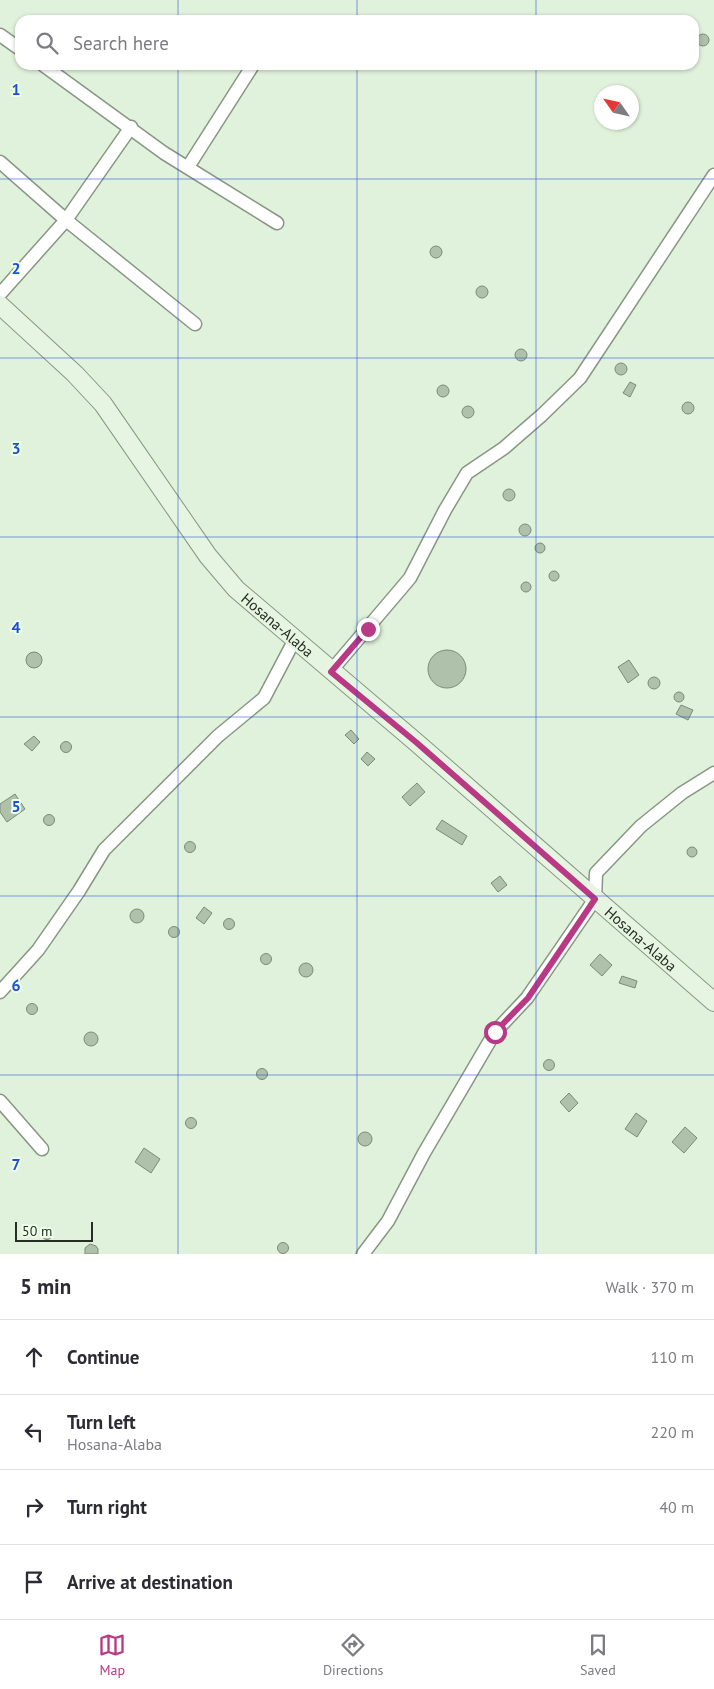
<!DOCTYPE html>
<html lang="en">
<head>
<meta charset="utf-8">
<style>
	body { margin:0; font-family:"PT Sans",sans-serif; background:#f2f2f3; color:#2b2b33 }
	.compass { position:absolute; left:594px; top:85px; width:45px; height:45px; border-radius:50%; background:#fff; box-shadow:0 1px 4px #0004; rotate:304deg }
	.scale { position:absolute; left:15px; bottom:12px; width:78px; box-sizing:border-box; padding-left:5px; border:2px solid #262d24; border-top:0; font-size:14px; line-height:18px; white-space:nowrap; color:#262d24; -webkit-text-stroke:4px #edffe8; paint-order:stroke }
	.stop { position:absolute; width:15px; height:15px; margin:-11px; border:4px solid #b93984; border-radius:50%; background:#fff }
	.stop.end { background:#b93984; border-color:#fff; box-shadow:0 1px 5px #0008 }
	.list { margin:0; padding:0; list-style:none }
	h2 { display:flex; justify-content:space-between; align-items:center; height:65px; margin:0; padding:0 20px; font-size:21px }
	h2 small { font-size:16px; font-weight:400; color:#7c7c81 }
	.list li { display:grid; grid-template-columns:32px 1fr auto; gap:15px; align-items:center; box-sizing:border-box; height:75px; padding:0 20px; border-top:1px solid #e1e1e2 }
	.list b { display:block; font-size:19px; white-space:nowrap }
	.list p { margin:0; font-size:16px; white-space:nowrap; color:#7c7c81 }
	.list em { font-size:16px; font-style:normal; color:#7c7c81 }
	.icon { flex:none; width:28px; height:28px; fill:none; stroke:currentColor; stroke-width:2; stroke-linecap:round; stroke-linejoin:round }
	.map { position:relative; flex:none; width:714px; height:1254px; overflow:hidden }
	.search { position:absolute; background:#fff; box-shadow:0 1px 4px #0004; left:15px; right:15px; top:15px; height:55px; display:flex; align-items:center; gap:12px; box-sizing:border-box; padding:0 18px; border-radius:15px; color:#7c7c81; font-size:19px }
	.sheet { height:365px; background:#fff }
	nav { display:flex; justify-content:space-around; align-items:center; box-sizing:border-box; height:70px; border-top:1px solid #e1e1e2; background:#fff; font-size:14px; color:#7c7c81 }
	nav a { display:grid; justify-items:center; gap:2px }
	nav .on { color:#b93984 }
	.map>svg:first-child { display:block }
	.building { fill:#b0c1ab; stroke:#7b8b76 }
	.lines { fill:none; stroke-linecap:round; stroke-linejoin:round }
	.minor-casing { stroke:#879782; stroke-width:15 }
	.secondary-casing { stroke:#879782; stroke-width:20 }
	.minor { stroke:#fff; stroke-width:12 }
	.secondary { stroke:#e6f5e1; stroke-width:18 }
	.route { stroke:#b93984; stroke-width:6 }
	.grid { fill:none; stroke:#1d4ed8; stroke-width:1; stroke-opacity:0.55 }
	.labels { text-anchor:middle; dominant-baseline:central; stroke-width:4; stroke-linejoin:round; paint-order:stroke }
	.street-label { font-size:15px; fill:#262d24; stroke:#edffe8 }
	.grid-label { font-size:16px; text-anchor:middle; font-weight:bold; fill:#1d4ed8; stroke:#edffe8; stroke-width:4; stroke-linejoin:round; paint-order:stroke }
</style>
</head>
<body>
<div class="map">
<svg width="714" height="1254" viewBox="0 0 714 1254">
	<rect width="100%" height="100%" fill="#e0f2db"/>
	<g class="building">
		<circle cx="703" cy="40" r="6"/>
		<circle cx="436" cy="252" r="6"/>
		<circle cx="482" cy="292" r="6"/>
		<circle cx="521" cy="355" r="6"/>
		<circle cx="621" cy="369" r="6"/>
		<path d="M 630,382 L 636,385 L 630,397 L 623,393 Z"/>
		<circle cx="443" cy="391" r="6"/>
		<circle cx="688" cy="408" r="6"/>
		<circle cx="468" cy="412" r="6"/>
		<circle cx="509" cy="495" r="6"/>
		<circle cx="525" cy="530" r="6"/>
		<circle cx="540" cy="548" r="5"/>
		<circle cx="554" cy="576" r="5"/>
		<circle cx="526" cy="587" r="5"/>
		<circle cx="447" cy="669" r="19"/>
		<circle cx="34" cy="660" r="8"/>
		<path d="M 629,660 L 639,675 L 628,683 L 618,667 Z"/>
		<circle cx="654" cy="683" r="6"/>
		<circle cx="679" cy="697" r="5"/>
		<path d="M 681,705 L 693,710 L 688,720 L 676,714 Z"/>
		<path d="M 351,730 L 359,739 L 354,744 L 345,735 Z"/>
		<path d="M 34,736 L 40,742 L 32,751 L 24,744 Z"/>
		<circle cx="66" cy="747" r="5.5"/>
		<path d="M 367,752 L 375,759 L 368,766 L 361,759 Z"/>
		<path d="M 417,783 L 425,792 L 410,806 L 402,797 Z"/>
		<path d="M 15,794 L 25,809 L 7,822 L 0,812 L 0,804 Z"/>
		<circle cx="49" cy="820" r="5.5"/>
		<path d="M 442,820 L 467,836 L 462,845 L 436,829 Z"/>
		<circle cx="190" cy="847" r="5.5"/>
		<circle cx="692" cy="852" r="5"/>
		<path d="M 500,876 L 507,885 L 498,892 L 491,883 Z"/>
		<path d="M 204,907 L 212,913 L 204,924 L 196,918 Z"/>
		<circle cx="137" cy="916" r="7"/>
		<circle cx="229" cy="924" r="5.5"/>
		<circle cx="174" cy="932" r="5.5"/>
		<circle cx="266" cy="959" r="5.5"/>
		<path d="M 600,954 L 612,965 L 602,976 L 590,965 Z"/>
		<circle cx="306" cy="970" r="7"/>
		<path d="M 622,976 L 637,981 L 635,988 L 619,983 Z"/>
		<circle cx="32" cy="1009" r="5.5"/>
		<circle cx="91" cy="1039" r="7"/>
		<circle cx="549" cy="1065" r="5.5"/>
		<circle cx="262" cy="1074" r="5.5"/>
		<path d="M 569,1093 L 578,1103 L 569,1112 L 560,1102 Z"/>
		<path d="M 636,1113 L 647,1121 L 637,1137 L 625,1129 Z"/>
		<circle cx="191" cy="1123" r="5.5"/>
		<path d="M 685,1127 L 697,1138 L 684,1153 L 672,1142 Z"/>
		<circle cx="365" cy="1139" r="7"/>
		<path d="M 144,1148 L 160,1159 L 151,1173 L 135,1162 Z"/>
		<circle cx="47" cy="1234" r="5.5"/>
		<circle cx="283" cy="1248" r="5.5"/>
		<path d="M 90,1244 L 96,1246 L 98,1249 L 98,1254 L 85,1254 L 85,1248 Z"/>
	</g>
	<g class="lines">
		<defs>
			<g id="minor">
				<path d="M 0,35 L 20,49"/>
				<path d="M 43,65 L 164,153 L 277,223"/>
				<path d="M 0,162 L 66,220 L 195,324"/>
				<path d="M 188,167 L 253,65"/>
				<path d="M 0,294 L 66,220 L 131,127"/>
				<path d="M 331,671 L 410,578 L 445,510 L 467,473 L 504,448 L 542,415 L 580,378 L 714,175"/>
				<path d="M 0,992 L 38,950 L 79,891 L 104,850 L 218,736 L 264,698 L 294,641"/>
				<path d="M 0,1101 L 42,1149"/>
				<path d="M 363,1254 L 388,1221 L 424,1153 L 495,1032 L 527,998 L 595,899 L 596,873 L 641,826 L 682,793 L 714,773"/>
			</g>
			<g id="secondary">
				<path id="s1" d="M 0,305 L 75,374 L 103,404 L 208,556 L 236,589 L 417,743 L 714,1002"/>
			</g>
		</defs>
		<use href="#minor" class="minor-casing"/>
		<use href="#secondary" class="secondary-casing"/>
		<use href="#minor" class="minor"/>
		<use href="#secondary" class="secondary"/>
	</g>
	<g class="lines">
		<path class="route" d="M 368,629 L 331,672 L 417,743 L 595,899 L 528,998 L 495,1032"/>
	</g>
	<path class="grid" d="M 178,0 L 178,20M 357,0 L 357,20M 536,0 L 536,20M 178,65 L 178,1254M 357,65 L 357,1254M 536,65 L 536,1254M 0,179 L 714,179M 0,358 L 714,358M 0,537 L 714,537M 0,717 L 714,717M 0,896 L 714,896M 0,1075 L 714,1075"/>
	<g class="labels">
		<g class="street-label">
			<text stroke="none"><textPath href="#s1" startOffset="426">Hosana-Alaba</textPath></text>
			<text stroke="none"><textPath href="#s1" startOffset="906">Hosana-Alaba</textPath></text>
		</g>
	</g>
	<g class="grid-label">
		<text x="16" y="95">1</text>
		<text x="16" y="274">2</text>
		<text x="16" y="454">3</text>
		<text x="16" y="633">4</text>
		<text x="16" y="812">5</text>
		<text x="16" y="991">6</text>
		<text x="16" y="1170">7</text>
	</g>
</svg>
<svg class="compass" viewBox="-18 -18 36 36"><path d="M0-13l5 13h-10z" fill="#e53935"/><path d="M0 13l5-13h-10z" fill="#7c7c81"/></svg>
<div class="scale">50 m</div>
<div class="stop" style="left:495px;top:1032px"></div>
<div class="stop end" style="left:368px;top:629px"></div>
<div class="search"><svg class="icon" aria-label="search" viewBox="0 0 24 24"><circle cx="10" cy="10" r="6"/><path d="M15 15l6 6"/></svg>Search here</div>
</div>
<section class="sheet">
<h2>5 min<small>Walk · 370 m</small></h2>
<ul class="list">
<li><svg class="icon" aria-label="ahead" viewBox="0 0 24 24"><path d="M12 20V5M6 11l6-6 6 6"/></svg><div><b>Continue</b></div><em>110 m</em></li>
<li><svg class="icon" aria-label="left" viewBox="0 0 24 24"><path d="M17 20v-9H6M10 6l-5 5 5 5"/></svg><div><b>Turn left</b><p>Hosana-Alaba</p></div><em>220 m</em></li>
<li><svg class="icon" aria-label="right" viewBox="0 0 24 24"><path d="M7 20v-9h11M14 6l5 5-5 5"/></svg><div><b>Turn right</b></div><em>40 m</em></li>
<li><svg class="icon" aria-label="arrive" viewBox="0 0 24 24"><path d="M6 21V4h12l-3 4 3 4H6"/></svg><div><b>Arrive at destination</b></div></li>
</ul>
</section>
<nav>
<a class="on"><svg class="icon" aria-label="map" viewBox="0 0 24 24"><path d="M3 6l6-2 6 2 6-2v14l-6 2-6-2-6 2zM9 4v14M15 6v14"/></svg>Map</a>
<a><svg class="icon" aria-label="directions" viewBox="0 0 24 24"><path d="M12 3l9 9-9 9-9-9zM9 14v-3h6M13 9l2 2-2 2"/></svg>Directions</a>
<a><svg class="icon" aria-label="saved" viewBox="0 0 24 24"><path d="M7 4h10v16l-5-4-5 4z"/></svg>Saved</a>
</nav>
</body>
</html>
